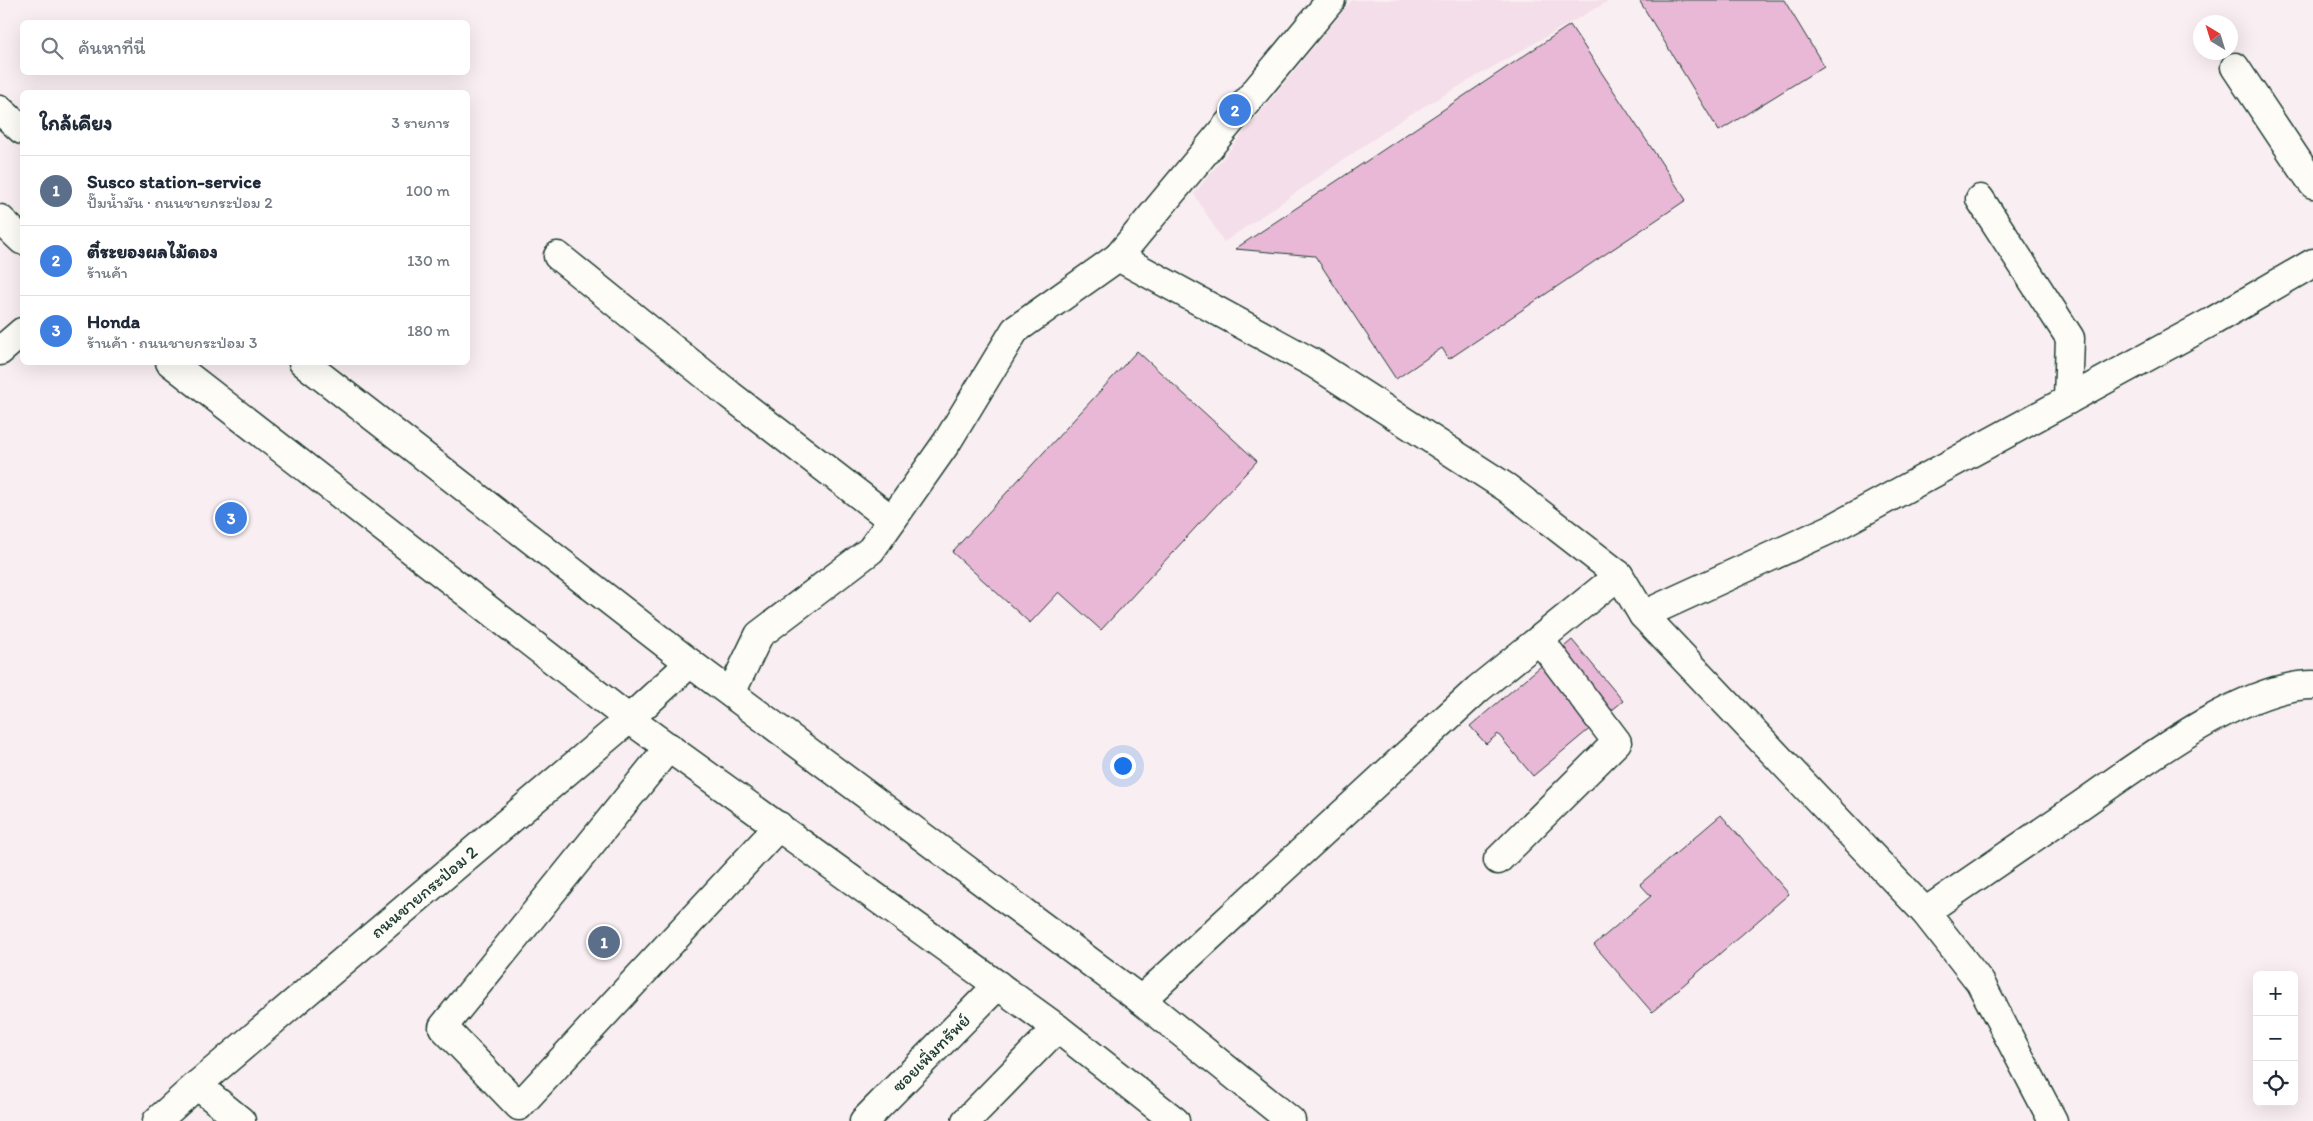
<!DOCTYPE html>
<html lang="th">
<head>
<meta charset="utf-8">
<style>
	body { margin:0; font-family:Itim,"Playpen Sans Thai",sans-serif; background:#f2f2f3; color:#1f2937 }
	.controls { position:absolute; right:15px; bottom:15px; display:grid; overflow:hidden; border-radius:8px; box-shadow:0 5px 20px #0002 }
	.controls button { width:45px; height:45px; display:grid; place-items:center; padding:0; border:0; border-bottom:1px solid #e0e1e3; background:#fff; color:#1f2937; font:25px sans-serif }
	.compass { position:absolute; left:2193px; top:15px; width:45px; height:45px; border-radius:50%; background:#fff; box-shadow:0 5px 20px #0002; rotate:322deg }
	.you { position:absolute; left:1122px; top:765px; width:18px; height:18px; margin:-12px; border:4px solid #fff; border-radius:50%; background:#1a73e8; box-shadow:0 0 0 8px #1a73e833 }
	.badge { display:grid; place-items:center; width:32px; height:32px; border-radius:50%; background:#b45309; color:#fff; font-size:16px; font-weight:700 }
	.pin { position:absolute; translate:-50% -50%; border:2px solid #fff; box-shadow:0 1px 5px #0006 }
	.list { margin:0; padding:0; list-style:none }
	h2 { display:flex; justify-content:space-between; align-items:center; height:65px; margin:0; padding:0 20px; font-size:21px }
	h2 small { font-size:16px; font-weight:400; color:#747a83 }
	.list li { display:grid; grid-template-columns:32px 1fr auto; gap:15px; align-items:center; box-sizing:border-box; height:70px; padding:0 20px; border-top:1px solid #e0e1e3 }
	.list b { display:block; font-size:19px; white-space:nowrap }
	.list p { margin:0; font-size:16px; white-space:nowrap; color:#747a83 }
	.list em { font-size:16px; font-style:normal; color:#747a83 }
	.icon { flex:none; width:28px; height:28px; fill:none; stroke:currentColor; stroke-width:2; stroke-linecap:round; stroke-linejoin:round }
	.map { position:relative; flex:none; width:2313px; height:1121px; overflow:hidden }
	.search { position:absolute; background:#fff; box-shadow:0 5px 20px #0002; left:20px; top:20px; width:450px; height:55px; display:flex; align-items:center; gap:12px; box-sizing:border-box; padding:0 18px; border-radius:8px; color:#747a83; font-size:19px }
	.panel { position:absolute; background:#fff; box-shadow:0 5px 20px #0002; left:20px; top:90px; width:450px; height:275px; border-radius:8px }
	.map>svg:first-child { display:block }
	.built { fill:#f4dee9 }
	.building { fill:#e9b8d7; stroke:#1f3d34 }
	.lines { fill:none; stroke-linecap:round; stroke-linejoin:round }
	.minor-casing { stroke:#1f3d34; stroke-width:31 }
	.major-casing { stroke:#1f3d34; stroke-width:31 }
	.minor { stroke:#fdfcf7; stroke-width:28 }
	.major { stroke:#fdfcf7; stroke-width:28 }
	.labels { text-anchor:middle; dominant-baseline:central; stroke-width:4.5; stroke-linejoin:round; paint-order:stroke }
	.street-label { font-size:18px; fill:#1f3d34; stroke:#fdfcf7 }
</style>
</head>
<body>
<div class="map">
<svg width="2313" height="1121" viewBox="0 0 2313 1121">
	<rect width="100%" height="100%" fill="#f9eef1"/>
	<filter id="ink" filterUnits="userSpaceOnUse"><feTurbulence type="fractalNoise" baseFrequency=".02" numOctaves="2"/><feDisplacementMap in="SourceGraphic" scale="10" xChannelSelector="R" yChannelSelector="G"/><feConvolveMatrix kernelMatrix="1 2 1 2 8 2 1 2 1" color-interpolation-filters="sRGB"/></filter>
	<g filter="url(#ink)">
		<path class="built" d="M 1352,0 L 1610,0 L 1407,116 L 1224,242 L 1194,194 Z"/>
		<g class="building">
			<path d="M 1639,0 L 1784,0 L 1824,66 L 1719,131 Z"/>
			<path d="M 1570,25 L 1686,200 L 1449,359 L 1442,348 L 1396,379 L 1315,256 L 1235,249 Z"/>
			<path d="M 1137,351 L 1257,461 L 1101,630 L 1059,592 L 1030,623 L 952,552 Z"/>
			<path d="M 1572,640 L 1623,701 L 1533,776 L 1498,734 L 1486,744 L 1470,726 Z"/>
			<path d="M 1721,815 L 1789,894 L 1652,1012 L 1594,945 L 1651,896 L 1640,884 Z"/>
		</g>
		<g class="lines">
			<defs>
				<g id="minor">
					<path d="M 2235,67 L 2313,184"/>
					<path d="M 1980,199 L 2070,338 L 2068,400"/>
					<path d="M 558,256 L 730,395 L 892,520"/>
					<path d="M 1118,257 L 1331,0"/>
					<path d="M 0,351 L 22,332"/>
					<path d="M 1643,615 L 1833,528 L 2213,321 L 2313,263"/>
					<path d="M 731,693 L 759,635 L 871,550 L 947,442 L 1015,330 L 1118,257 L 1315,364 L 1507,488 L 1619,575 L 1643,615 L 1925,912 L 1980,982 L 2053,1121"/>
					<path d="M 669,747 L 443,1027 L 519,1106 L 779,826"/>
					<path d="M 1498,860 L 1617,742 L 1540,640"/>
					<path d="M 1925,912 C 1977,876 2029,841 2081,805 C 2139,765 2242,685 2313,685"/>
					<path d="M 1141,1000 L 1478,689 L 1619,575"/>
					<path d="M 197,1085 L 241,1121"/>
					<path d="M 157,1121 L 197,1085 L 629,719 L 690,663"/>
					<path d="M 864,1121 L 998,985"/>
					<path d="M 966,1121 L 1057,1028"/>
				</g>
				<g id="major">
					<path d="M 0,110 L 22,130"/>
					<path d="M 0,219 L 22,240"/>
					<path d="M 170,362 L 629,719 L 1057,1028 L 1175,1121"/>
					<path d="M 303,362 L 690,663 L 1141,1000 L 1291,1121"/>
				</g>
			</defs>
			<use href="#minor" class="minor-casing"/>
			<use href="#major" class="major-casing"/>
			<use href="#minor" class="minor"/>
			<use href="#major" class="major"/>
		</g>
	</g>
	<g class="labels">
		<g class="street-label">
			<text transform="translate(424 892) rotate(-40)">ถนนชายกระป่อม 2</text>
			<text transform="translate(931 1053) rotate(-45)">ซอยเพิ่มทรัพย์</text>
		</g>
	</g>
</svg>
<div class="controls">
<button>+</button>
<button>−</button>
<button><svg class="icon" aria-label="locate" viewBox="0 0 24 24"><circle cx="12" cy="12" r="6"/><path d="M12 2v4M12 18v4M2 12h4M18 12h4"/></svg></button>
</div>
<svg class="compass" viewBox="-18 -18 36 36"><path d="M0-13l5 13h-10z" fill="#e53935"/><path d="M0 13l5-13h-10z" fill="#747a83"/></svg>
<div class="you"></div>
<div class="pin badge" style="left:604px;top:942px;background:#5c6f8a">1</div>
<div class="pin badge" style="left:1235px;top:110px;background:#3f7fe0">2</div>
<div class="pin badge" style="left:231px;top:518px;background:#3f7fe0">3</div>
<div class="search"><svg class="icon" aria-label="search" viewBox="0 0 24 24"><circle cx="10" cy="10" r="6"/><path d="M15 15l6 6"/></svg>ค้นหาที่นี่</div>
<section class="panel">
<h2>ใกล้เคียง<small>3 รายการ</small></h2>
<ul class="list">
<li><span class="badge" style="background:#5c6f8a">1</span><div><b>Susco station-service</b><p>ปั๊มน้ำมัน · ถนนชายกระป่อม 2</p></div><em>100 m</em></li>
<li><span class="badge" style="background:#3f7fe0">2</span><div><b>ตี๋ระยองผลไม้ดอง</b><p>ร้านค้า</p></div><em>130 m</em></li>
<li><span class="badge" style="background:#3f7fe0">3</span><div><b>Honda</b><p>ร้านค้า · ถนนชายกระป่อม 3</p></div><em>180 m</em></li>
</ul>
</section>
</div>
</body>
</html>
